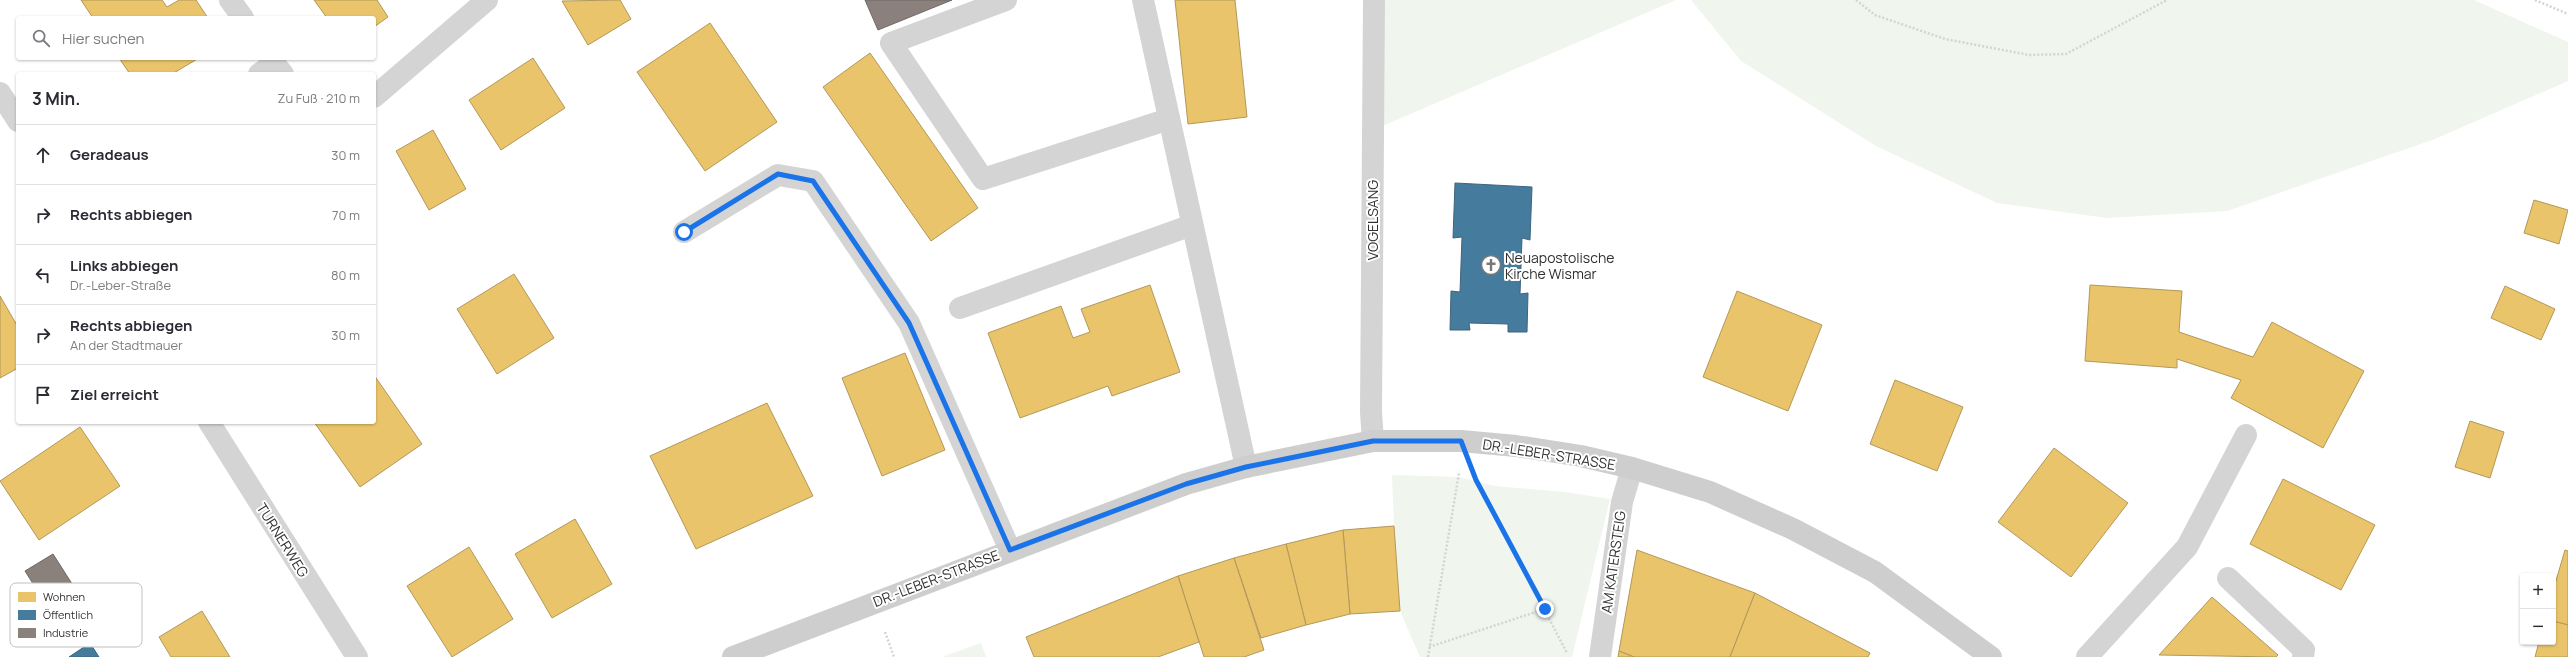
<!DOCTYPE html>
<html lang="de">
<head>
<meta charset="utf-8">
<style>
	body { margin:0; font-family:Manrope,sans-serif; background:#f7f7f7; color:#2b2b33 }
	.controls { position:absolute; right:12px; bottom:12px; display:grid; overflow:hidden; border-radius:4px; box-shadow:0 1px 3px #0004 }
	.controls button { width:36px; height:36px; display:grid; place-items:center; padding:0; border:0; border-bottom:1px solid #e1e1e2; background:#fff; color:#2b2b33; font:20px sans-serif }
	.stop { position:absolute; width:12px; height:12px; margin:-9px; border:3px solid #1a73e8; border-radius:50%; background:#fff }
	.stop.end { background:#1a73e8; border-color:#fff; box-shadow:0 1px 4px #0008 }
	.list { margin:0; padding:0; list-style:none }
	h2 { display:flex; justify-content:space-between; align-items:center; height:52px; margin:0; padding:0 16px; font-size:17px }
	h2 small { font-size:13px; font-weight:400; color:#7c7c81 }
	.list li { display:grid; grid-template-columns:26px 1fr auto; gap:12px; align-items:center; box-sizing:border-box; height:60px; padding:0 16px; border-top:1px solid #e1e1e2 }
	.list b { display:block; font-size:15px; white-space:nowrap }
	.list p { margin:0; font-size:13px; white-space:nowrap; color:#7c7c81 }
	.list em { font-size:13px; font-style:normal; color:#7c7c81 }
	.icon { flex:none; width:22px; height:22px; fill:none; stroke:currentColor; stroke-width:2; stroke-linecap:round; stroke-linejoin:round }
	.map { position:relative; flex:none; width:2568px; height:657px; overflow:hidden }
	.search { position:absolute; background:#fff; box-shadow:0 1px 3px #0004; left:16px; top:16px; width:360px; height:44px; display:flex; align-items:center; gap:10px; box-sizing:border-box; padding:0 14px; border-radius:4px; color:#7c7c81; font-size:15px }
	.panel { position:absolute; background:#fff; box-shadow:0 1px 3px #0004; left:16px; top:72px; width:360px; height:352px; border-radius:4px }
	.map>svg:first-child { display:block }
	.green { fill:#f0f5ed }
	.homes { fill:#e9c46a; stroke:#b29859 }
	.public { fill:#457b9d; stroke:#3f647c }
	.industry { fill:#8a817c; stroke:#6f6965 }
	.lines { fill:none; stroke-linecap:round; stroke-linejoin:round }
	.path { stroke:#d4d4d4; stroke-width:2.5; stroke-dasharray:2 2; stroke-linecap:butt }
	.lane { stroke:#d4d4d4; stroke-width:22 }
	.street { stroke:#d4d4d4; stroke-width:22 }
	.secondary { stroke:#cecece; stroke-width:22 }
	.route { stroke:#1a73e8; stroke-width:5 }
	.labels { text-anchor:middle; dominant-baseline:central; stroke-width:4; stroke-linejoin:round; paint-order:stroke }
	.street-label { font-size:14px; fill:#303030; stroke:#fff }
	.poi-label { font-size:14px; fill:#303030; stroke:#fff; text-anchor:start }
	.key { fill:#fff; stroke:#c1c1c1; stroke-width:1 }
	.key-label { font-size:11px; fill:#303030 }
</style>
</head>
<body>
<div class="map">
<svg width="2568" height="657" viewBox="0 0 2568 657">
	<rect width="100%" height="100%" fill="#fff"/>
	<g class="green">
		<path d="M 1374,0 L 1676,0 L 1373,130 Z"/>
		<path d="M 1691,0 L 2474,0 L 2568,42 L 2568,81 L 2435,139 L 2227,211 L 2107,218 L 1997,203 L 1876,146 L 1741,61 Z"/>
		<path d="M 1392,475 L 1459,477 L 1495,486 L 1565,492 L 1610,499 L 1572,657 L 1420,657 L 1400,611 L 1394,526 Z"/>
		<path d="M 981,643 L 986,657 L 942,657 Z"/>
	</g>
	<g class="homes">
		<path d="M 81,0 L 162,0 L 167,7 L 179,0 L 196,0 L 208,18 L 93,18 Z"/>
		<path d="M 314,0 L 377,0 L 388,17 L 374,27 L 374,18 L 327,18 Z"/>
		<path d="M 620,0 L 631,19 L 588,45 L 562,1 Z"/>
		<path d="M 1175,0 L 1235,0 L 1247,117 L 1188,124 Z"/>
		<path d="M 710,23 L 777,122 L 705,171 L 637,72 Z"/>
		<path d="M 870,53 L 978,208 L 931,241 L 823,87 Z"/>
		<path d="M 119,58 L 199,58 L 172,74 L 130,74 Z"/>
		<path d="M 533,58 L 565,108 L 501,150 L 469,100 Z"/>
		<path d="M 433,130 L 466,189 L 429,210 L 396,151 Z"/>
		<path d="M 2534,200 L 2568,210 L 2559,244 L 2524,233 Z"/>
		<path d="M 514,274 L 554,338 L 497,374 L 457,309 Z"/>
		<path d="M 1150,285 L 1180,372 L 1112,396 L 1108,386 L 1020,418 L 988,333 L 1061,306 L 1073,338 L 1090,332 L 1081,309 Z"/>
		<path d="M 2090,285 L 2182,291 L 2179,332 L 2253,357 L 2272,322 L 2364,371 L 2323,448 L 2231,398 L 2241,380 L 2177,359 L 2177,368 L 2085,361 Z"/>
		<path d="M 2505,286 L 2555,309 L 2541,340 L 2491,318 Z"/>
		<path d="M 1737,291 L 1822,325 L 1788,411 L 1703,377 Z"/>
		<path d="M 0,296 L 18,327 L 18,368 L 0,378 Z"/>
		<path d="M 905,353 L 945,450 L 882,476 L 842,378 Z"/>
		<path d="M 374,375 L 422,444 L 360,487 L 314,422 L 374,422 Z"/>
		<path d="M 1895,380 L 1963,407 L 1937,471 L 1870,444 Z"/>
		<path d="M 767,403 L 813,496 L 696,549 L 650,456 Z"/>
		<path d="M 2470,421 L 2504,432 L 2490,478 L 2455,467 Z"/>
		<path d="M 80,427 L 120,486 L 39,540 L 0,481 Z"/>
		<path d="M 2054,448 L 2128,503 L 2071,577 L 1998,522 Z"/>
		<path d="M 2283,479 L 2375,525 L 2341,590 L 2250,544 Z"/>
		<path d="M 575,519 L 612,584 L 552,618 L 515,554 Z"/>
		<path d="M 1394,526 L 1400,611 L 1350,614 L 1343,530 Z"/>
		<path d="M 1343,530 L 1350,614 L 1306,625 L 1286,544 Z"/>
		<path d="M 1286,544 L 1306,625 L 1261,638 L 1234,558 Z"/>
		<path d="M 469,547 L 513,619 L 452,657 L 407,586 Z"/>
		<path d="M 1637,550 L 1755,593 L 1730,657 L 1634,657 L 1619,651 Z"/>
		<path d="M 2565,550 L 2568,551 L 2568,625 L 2553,621 L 2553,591 Z"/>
		<path d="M 1234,558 L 1264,650 L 1244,657 L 1204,657 L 1178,576 Z"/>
		<path d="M 1178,576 L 1199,642 L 1158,657 L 1034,657 L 1026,637 Z"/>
		<path d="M 1755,593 L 1870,653 L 1868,657 L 1730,657 Z"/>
		<path d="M 2212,597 L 2278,655 L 2276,657 L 2159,655 Z"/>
		<path d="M 202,611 L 230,657 L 171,657 L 159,637 Z"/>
		<path d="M 2553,621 L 2568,625 L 2568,657 L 2535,657 L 2539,642 L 2553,642 Z"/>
		<path d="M 1619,651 L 1634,657 L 1618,657 Z"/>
	</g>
	<g class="public">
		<path d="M 1455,183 L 1532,187 L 1530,240 L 1522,238 L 1520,294 L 1528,293 L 1527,332 L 1508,332 L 1508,324 L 1469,323 L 1470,330 L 1450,330 L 1451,291 L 1460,292 L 1462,237 L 1453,238 Z"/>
		<path d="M 90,643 L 99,657 L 69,657 Z"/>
	</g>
	<g class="industry">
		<path d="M 865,0 L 952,0 L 878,30 Z"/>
		<path d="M 53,554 L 99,626 L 71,644 L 25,571 Z"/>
	</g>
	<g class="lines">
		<g class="path">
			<path d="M 1856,0 L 1875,15 L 1945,39 L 2029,55 L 2066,54 L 2167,0"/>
			<path d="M 2535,0 L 2568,14"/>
			<path d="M 1473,473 L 1567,653"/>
			<path d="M 885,632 L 894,657"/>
			<path d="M 1429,647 L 1545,609"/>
			<path d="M 1428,657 L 1459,473"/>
		</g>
		<g class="lane">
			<path d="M 230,0 L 243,18"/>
			<path d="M 1006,0 L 891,43 L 983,179 L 1169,119"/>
			<path d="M 1143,0 L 1246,467"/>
			<path d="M 259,74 L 274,63 L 283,74"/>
			<path d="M 684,232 L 778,175 L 813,181 L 909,323 L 1010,550"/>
			<path d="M 960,308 L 1192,225"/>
			<path d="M 2228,578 L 2304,650 L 2303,657"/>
			<path d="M 2087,657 L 2187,547 L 2246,435"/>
		</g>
		<g class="street">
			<path d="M 0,93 L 18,121"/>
			<path d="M 374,97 L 487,0"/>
			<path d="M 209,422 L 357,657"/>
			<path d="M 1373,441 L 1371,412 L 1374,0"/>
			<path d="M 1600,657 L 1622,502 L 1632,468"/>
		</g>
		<path class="secondary" d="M 733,657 L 1186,484 L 1246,467 L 1373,441 L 1461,441 L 1516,446 L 1581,456 L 1632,468 L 1710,492 L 1793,529 L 1875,572 L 1991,657"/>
	</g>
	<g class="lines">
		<path class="route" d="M 684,232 L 778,174 L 813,181 L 909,323 L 1010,550 L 1186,484 L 1246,467 L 1373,441 L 1461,441 L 1476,480 L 1545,609"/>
	</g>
	<defs>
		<symbol id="church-ring" viewBox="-11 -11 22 22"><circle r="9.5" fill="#fff" stroke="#787878" stroke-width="1.5"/><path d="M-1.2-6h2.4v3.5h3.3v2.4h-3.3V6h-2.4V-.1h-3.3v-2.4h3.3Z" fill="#787878"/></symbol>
	</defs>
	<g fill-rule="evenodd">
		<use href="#church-ring" x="1480" y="254" width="22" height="22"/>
	</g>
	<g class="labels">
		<g class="street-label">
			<text transform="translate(1372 220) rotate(-90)">VOGELSANG</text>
			<text transform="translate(1549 454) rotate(9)">DR.-LEBER-STRASSE</text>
			<text transform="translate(283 540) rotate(58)">TURNERWEG</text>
			<text transform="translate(1613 562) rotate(-82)">AM KATERSTEIG</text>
			<text transform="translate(936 578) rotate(-21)">DR.-LEBER-STRASSE</text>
		</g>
		<g class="poi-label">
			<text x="1505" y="257">Neuapostolische<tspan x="1505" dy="16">Kirche Wismar</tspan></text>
		</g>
	</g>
	<rect x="10" y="583" width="132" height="64" rx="6" class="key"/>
	<rect x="18" y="592" width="18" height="10" fill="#e9c46a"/>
	<rect x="18" y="610" width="18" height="10" fill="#457b9d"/>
	<rect x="18" y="628" width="18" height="10" fill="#8a817c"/>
	<g class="key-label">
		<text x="43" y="601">Wohnen</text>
		<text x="43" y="619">Öffentlich</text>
		<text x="43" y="637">Industrie</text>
	</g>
</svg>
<div class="controls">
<button>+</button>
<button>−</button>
</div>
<div class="stop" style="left:684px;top:232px"></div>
<div class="stop end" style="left:1545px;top:609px"></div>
<div class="search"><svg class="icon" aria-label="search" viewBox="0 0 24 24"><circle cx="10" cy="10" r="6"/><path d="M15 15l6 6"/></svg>Hier suchen</div>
<section class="panel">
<h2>3 Min.<small>Zu Fuß · 210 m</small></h2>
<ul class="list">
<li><svg class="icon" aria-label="ahead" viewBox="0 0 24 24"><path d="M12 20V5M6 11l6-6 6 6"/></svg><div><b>Geradeaus</b></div><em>30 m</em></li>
<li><svg class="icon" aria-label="right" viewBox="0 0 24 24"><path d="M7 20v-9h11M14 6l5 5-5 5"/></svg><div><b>Rechts abbiegen</b></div><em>70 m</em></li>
<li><svg class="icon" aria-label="left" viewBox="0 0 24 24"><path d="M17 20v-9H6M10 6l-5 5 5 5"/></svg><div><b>Links abbiegen</b><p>Dr.-Leber-Straße</p></div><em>80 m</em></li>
<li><svg class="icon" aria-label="right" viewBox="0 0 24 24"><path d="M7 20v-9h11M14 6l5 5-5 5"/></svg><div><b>Rechts abbiegen</b><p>An der Stadtmauer</p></div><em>30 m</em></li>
<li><svg class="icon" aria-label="arrive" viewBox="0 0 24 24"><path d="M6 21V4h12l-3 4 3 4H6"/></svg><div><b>Ziel erreicht</b></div></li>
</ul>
</section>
</div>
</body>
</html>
